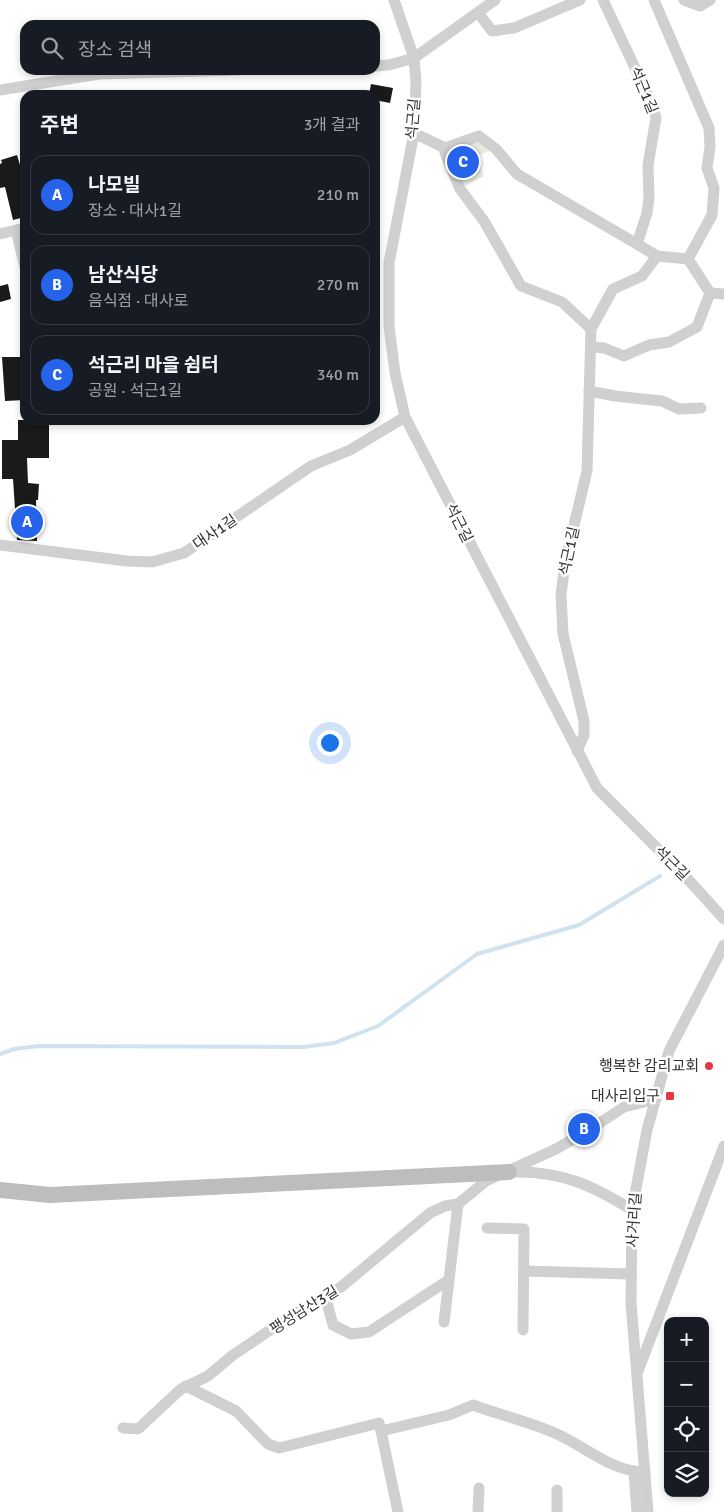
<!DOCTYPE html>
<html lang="ko">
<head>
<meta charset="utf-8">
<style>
	body { margin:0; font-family:Signika,"Noto Sans KR",sans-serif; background:#20242c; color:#f1f3f6 }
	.controls { position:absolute; right:15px; bottom:15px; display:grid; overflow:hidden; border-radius:10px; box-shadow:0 2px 8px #0003 }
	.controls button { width:45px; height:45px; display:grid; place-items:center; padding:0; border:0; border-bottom:1px solid #363941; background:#171b24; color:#f1f3f6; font:25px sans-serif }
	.you { position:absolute; left:329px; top:742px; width:18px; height:18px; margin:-12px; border:4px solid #fff; border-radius:50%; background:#1a73e8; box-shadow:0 0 0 8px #1a73e833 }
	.badge { display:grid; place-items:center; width:32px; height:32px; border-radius:50%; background:#2563eb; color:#fff; font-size:16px; font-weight:700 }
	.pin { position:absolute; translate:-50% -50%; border:2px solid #fff; box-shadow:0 1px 5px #0006 }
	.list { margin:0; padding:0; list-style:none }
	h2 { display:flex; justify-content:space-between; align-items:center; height:65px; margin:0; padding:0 20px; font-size:21px }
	h2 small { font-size:16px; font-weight:400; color:#9ea1a6 }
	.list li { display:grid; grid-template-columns:32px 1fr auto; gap:15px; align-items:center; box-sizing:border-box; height:80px; margin:0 10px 10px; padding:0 10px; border:1px solid #363941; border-radius:15px }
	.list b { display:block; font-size:19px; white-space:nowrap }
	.list p { margin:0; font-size:16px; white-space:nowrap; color:#9ea1a6 }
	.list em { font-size:16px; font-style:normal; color:#9ea1a6 }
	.icon { flex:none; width:28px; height:28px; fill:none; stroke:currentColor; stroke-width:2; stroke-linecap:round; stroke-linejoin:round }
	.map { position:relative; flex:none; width:724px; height:1512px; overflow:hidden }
	.search { position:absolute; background:#171b24; box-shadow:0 2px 8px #0003; left:20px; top:20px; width:360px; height:55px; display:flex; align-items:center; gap:12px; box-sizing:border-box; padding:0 18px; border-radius:15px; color:#9ea1a6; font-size:19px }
	.panel { position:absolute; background:#171b24; box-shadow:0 2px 8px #0003; left:20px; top:90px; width:360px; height:335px; border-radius:15px }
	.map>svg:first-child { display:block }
	.green { fill:#e6ecdf }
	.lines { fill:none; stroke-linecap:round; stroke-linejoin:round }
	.stream { stroke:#cfe2ee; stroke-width:4 }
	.building { fill:#1a1a1a }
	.street { stroke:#d0d0d0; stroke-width:11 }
	.secondary { stroke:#bdbdbd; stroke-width:16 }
	.poi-dot { fill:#e63946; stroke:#fff; stroke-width:2 }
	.labels { text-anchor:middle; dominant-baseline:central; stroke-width:5; stroke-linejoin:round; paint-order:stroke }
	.street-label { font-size:15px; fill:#333; stroke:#fff }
	.poi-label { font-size:15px; fill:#333; stroke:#fff; text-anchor:end }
</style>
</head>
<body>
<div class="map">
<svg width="724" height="1512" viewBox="0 0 724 1512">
	<rect width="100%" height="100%" fill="#fff"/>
	<path class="green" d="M 479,136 L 496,149 L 476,156 L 484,176 L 460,189 L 445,148 Z"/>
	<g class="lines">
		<path class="stream" d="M 0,1054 L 14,1049 L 38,1046 L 303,1047 L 334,1043 L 378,1026 L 477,954 L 579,925 L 660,876"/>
	</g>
	<g class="building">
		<path d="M 371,84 L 393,88 L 390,103 L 375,100 L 375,95 L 369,95 Z"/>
		<path d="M 17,155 L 20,165 L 23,164 L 25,171 L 25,217 L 13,220 L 5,187 L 0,188 L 0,164 L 2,163 L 1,160 Z"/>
		<path d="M 8,284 L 11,299 L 0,302 L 0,286 Z"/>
		<path d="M 2,357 L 25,357 L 25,400 L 5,401 Z"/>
		<path d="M 18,420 L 49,420 L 49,458 L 27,458 L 28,483 L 39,484 L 38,500 L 36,500 L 37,541 L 17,540 L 13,479 L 2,479 L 2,440 L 18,440 Z"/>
	</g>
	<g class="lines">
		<g class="street">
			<path d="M 394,0 L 414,58 L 416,82 L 414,133 L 389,263 L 389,326 L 395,373 L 405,417 L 597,788 L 685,876 L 724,919"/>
			<path d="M 603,0 L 653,106 L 656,118 L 648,165 L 649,198 L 647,213 L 637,244"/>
			<path d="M 654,0 L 709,128 L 710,147 L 707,168 L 714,188 L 712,215 L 688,259"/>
			<path d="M 684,0 L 700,6 L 710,0"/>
			<path d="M 479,14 L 492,31 L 514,28 L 580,0"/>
			<path d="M 375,66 L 389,65 L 414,58 L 495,0"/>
			<path d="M 0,90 L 99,74 L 238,70"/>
			<path d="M 414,133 L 445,148 L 479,136 L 496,149 L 517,174 L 637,244 L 657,256 L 688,259 L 710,293 L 697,327 L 669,342 L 649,345 L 624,356 L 604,348 L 591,347"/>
			<path d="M 445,148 L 445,153 L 460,189 L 484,221 L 521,286 L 562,302 L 591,329"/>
			<path d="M 16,230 L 25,267"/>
			<path d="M 0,234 L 25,228"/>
			<path d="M 710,293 L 724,294"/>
			<path d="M 589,391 L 615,396 L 662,401 L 679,409 L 701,408"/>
			<path d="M 0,545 L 127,561 L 152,562 L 184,553 L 311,466 L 350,450 L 405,417"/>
			<path d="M 577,751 L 584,735 L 584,721 L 563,634 L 561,595 L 565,563 L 587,471 L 591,329 L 613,289 L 642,276 L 657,256"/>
			<path d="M 513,1172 C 561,1171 592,1185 632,1210"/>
			<path d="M 487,1228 L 524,1229 L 523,1330"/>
			<path d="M 524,1271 L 631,1274"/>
			<path d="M 326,1299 L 333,1325 L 351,1334 L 369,1332 L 447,1281"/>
			<path d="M 444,1322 L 458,1204"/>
			<path d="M 638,1371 L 724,1146"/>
			<path d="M 186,1386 L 236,1411 L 268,1444 L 279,1448 L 379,1423 L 381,1431"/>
			<path d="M 123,1428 L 138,1429 L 181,1389 L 208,1376 L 233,1355 L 294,1314 L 326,1299 L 328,1294 L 341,1287 L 430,1213 L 445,1206 L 458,1204 L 486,1181 L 556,1149 L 589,1130 L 624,1107 L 656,1099"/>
			<path d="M 634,1472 L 637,1512"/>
			<path d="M 398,1512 L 381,1431 L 449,1415 L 473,1405 C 500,1415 530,1422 557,1434 C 586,1447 612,1472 645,1472"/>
			<path d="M 478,1512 L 479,1488"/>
			<path d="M 557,1512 L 557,1490"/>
			<path d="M 648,1512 L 631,1303 L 632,1210 L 647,1130 L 669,1051 L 724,945"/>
		</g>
		<path class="secondary" d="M 0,1190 L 50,1195 L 509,1172"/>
	</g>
	<g class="poi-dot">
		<circle cx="709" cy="1066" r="5"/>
		<rect x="665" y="1091" width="10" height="10" rx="2.5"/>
	</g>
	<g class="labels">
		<g class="street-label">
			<text transform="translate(644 90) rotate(68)">석근1길</text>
			<text transform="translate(413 119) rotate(-85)">석근길</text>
			<text transform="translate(459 523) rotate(63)">석근길</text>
			<text transform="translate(215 532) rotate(-34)">대사1길</text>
			<text transform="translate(569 551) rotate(-78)">석근1길</text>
			<text transform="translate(672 863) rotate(45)">석근길</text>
			<text transform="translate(634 1220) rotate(-86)">사거리길</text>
			<text transform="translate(304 1310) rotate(-32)">팽성남산3길</text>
		</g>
		<g class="poi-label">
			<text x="699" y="1066">행복한 감리교회</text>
			<text x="660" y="1096">대사리입구</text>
		</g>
	</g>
</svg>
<div class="controls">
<button>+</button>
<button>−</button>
<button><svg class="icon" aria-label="locate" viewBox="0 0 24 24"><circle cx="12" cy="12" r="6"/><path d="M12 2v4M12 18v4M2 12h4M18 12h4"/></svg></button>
<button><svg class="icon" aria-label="layers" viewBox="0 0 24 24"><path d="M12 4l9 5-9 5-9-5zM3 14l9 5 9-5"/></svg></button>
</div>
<div class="you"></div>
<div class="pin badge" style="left:27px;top:522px">A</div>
<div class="pin badge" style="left:584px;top:1129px">B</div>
<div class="pin badge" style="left:463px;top:162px">C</div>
<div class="search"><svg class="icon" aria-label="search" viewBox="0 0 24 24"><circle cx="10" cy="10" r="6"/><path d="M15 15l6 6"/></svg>장소 검색</div>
<section class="panel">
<h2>주변<small>3개 결과</small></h2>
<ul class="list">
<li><span class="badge">A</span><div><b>나모빌</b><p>장소 · 대사1길</p></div><em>210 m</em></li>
<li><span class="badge">B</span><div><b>남산식당</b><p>음식점 · 대사로</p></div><em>270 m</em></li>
<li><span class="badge">C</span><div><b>석근리 마을 쉼터</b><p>공원 · 석근1길</p></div><em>340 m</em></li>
</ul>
</section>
</div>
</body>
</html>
